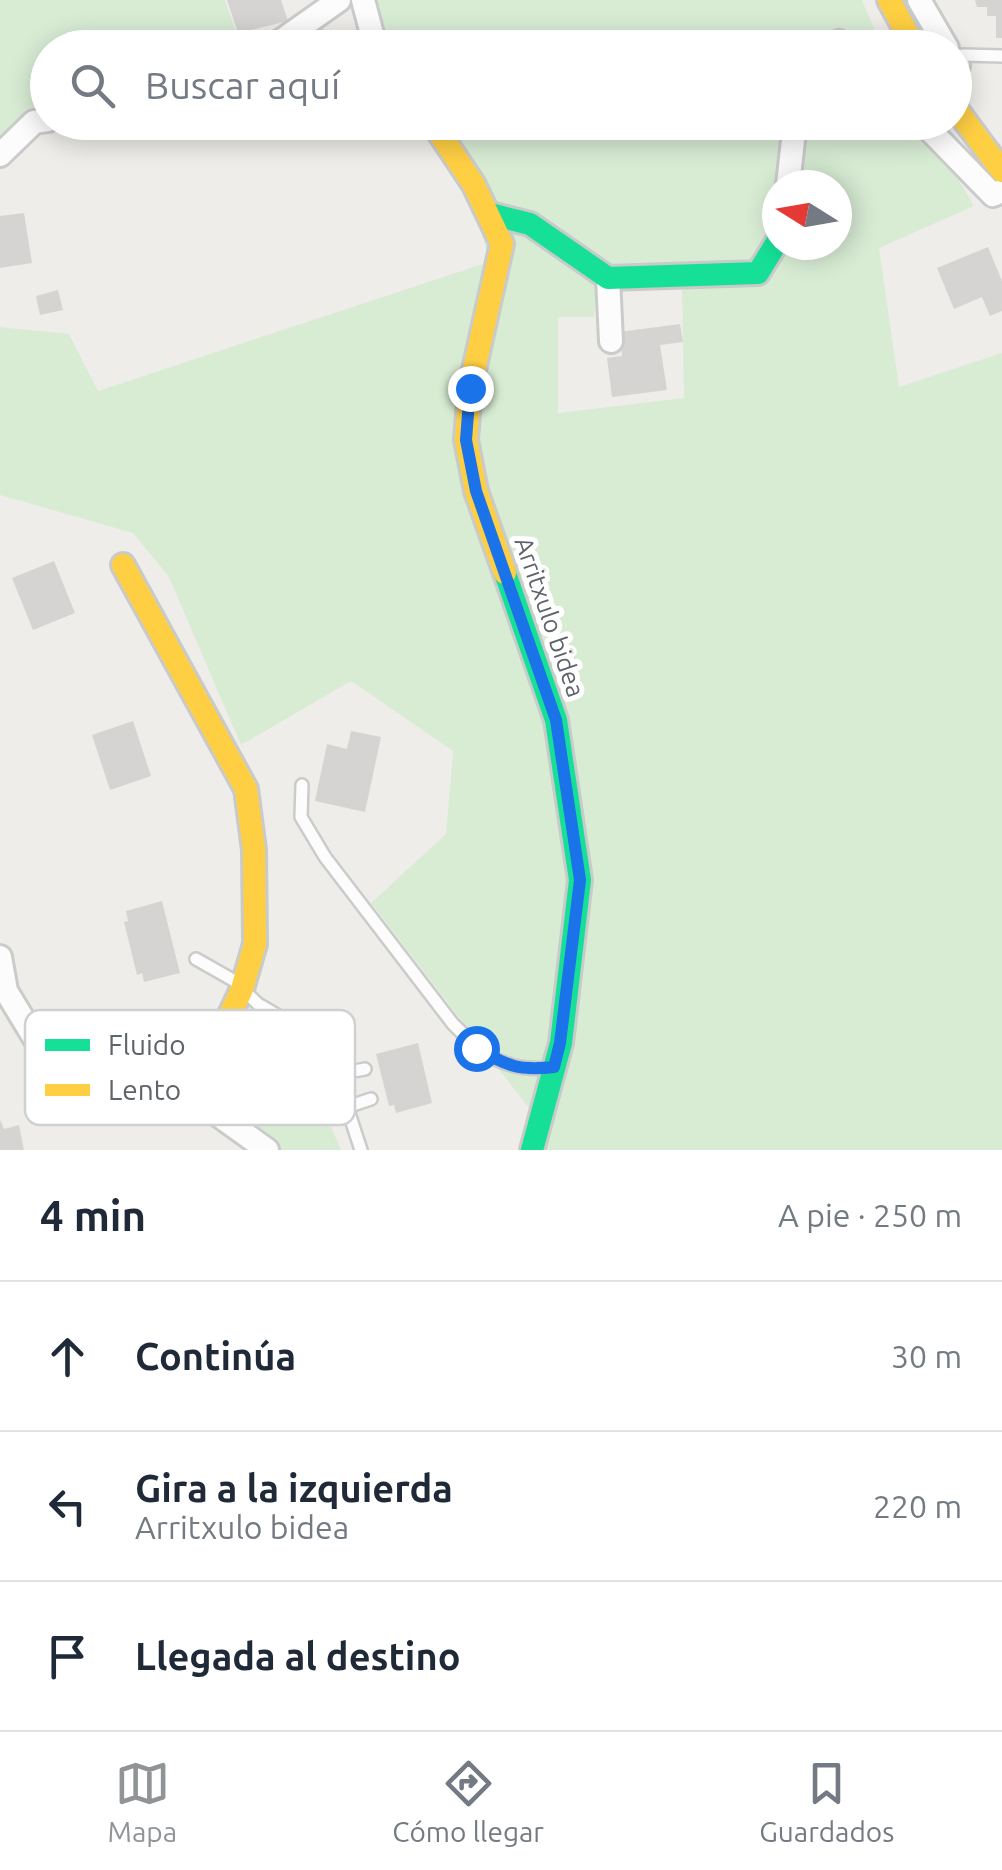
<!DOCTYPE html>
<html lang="es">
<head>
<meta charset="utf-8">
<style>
	body { margin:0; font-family:Ubuntu,sans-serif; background:#f2f2f3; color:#1f2937 }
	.compass { position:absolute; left:762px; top:170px; width:90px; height:90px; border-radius:50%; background:#fff; box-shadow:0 5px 25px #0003; rotate:281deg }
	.stop { position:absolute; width:30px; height:30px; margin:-22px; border:8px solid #1a73e8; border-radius:50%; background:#fff }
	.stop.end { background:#1a73e8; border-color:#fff; box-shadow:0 2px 10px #0008 }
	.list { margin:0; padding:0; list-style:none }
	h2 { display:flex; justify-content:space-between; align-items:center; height:130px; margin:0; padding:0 40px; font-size:42px }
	h2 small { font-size:32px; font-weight:400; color:#747a83 }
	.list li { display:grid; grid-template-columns:65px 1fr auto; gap:30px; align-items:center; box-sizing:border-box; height:150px; padding:0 40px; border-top:2px solid #e0e1e3 }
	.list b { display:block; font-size:38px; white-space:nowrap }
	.list p { margin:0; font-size:32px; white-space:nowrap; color:#747a83 }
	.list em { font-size:32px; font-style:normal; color:#747a83 }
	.icon { flex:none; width:55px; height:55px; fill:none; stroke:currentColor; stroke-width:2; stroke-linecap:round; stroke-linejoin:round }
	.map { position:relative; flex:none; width:1002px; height:1150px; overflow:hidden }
	.search { position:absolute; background:#fff; box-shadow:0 5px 25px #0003; left:30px; right:30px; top:30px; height:110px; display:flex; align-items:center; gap:25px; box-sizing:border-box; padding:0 35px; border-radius:55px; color:#747a83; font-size:38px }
	.sheet { height:580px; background:#fff }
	nav { display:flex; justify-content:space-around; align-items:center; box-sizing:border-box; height:140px; border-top:2px solid #e0e1e3; background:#fff; font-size:28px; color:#747a83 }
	nav a { display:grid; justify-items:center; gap:5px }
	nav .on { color:#919496 }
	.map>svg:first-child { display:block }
	.green { fill:#d8ecd4; fill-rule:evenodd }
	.building { fill:#d6d4d3 }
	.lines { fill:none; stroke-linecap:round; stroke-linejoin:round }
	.lane-casing { stroke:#cbcbcb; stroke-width:16 }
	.street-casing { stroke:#cbcbcb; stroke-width:28 }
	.fast-casing { stroke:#c9caca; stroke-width:28 }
	.slow-casing { stroke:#c9caca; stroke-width:28 }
	.lane { stroke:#fdfcfc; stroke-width:11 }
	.street { stroke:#fdfcfc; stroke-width:22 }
	.fast { stroke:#16e098; stroke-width:22 }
	.slow { stroke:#ffcf43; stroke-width:22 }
	.route { stroke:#1a73e8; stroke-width:12 }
	.labels { text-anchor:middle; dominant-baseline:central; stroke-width:10; stroke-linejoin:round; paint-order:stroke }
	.street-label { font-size:25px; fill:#5e6469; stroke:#fff }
	.key { fill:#fff; stroke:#cfd0d2; stroke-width:2.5 }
	.key-label { font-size:28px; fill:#5e6469 }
</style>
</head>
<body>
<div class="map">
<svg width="1002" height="1150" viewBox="0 0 1002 1150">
	<rect width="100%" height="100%" fill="#efedea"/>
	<g class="green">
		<path d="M 0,0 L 225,0 L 238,38 L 268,43 L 261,48 L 48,48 L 47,107 L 41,107 L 8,137 L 0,140 Z"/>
		<path d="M 372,0 L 862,0 L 882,47 L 391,47 L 380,31 Z"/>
		<path d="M 443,123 L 926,123 L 974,206 L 879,248 L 899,387 L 1002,353 L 1002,1150 L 541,1150 L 545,1129 L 371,903 L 446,834 L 453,751 L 351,681 L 241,745 L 169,577 L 133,533 L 0,495 L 0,327 L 69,334 L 98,391 L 489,262 L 462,150 ZM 777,185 L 837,185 L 837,245 L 777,245 ZM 597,283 L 682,285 L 684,398 L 558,413 L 558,317 L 594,317 Z"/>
		<path d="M 242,1014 L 288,1033 L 306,1047 L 316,1061 L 326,1115 L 341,1150 L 281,1150 L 252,1132 L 206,1092 Z"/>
	</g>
	<g class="building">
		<path d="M 227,0 L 281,0 L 288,21 L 238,33 Z"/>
		<path d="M 975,0 L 1002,0 L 1002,38 L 996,38 L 996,16 L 987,16 L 987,7 L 977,7 Z"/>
		<path d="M 319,22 L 326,34 L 331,31 L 341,48 L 289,48 Z"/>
		<path d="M 24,213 L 32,263 L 0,268 L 0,216 Z"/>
		<path d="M 988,247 L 1002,281 L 1002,311 L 990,316 L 982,297 L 954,309 L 937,268 Z"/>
		<path d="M 58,290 L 63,310 L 40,315 L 36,296 Z"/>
		<path d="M 680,324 L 683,342 L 660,345 L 667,390 L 612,397 L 607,358 L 622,356 L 619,332 Z"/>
		<path d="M 54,561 L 75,613 L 33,630 L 12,578 Z"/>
		<path d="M 133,721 L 151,776 L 110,790 L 92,735 Z"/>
		<path d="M 351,731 L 381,737 L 365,812 L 315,801 L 327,744 L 347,749 Z"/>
		<path d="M 162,901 L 180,973 L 144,982 L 142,973 L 137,975 L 124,922 L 128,921 L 126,911 Z"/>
		<path d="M 418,1043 L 432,1103 L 396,1113 L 394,1105 L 389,1106 L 376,1054 Z"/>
		<path d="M 0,1120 L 4,1129 L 19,1125 L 24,1150 L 0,1150 Z"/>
	</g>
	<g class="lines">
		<defs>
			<g id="lane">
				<path d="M 958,66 L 963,55 L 1002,56"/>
				<path d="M 302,785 L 301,817 L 325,857 L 453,1024 C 484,1055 504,1072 550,1068"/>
				<path d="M 196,959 L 233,980 L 258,1004 L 311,1035 L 338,1074 L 365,1069"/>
				<path d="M 361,1150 L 347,1107 L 371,1099"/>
			</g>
			<g id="street">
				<path d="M 363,0 L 372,34 L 381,48"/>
				<path d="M 919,0 L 947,48"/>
				<path d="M 271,48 L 339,0"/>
				<path d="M 824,48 L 839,42 L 845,48"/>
				<path d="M 954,61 L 958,66 L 954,69"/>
				<path d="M 99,122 L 113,125 L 145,122"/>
				<path d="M 922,122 L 993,195 L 1002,191"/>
				<path d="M 0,155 L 34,122 L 48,120"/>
				<path d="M 788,185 L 795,122"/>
				<path d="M 608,278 L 611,341"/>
				<path d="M 0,957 L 6,991 L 37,1042 L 92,1064 L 192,1096 L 267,1150"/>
			</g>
			<g id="fast">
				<path d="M 490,214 L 530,224 L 608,278 L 758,273 L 777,242"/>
				<path d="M 505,573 L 556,720 L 580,880 L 561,1043 L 532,1150"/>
			</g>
			<g id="slow">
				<path d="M 889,0 L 915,48"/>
				<path d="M 954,106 L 1002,171"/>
				<path d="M 432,122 L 474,185 L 502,244 L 470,388 L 466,440 L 476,491 L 505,573"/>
				<path d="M 123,565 L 246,789 L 254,850 L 255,944 L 242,989 L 192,1096"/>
			</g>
		</defs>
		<use href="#lane" class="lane-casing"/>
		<use href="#street" class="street-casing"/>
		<use href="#fast" class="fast-casing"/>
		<use href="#slow" class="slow-casing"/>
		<use href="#lane" class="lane"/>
		<use href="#street" class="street"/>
		<use href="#fast" class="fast"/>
		<use href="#slow" class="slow"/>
	</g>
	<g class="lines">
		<path class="route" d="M 470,388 L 466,440 L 476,491 L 556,720 L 580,880 L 560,1043 L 554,1067 C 519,1071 507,1066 476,1048"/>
	</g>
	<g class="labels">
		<g class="street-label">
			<text transform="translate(550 617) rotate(71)">Arritxulo bidea</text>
		</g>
	</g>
	<rect x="25" y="1010" width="330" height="115" rx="15" class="key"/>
	<rect x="45" y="1039" width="45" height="12" fill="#16e098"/>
	<rect x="45" y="1084" width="45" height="12" fill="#ffcf43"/>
	<g class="key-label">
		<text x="108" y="1055">Fluido</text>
		<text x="108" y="1100">Lento</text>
	</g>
</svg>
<svg class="compass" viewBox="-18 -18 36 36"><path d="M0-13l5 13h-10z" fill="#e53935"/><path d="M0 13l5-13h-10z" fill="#747a83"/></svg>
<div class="stop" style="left:476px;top:1048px"></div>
<div class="stop end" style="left:470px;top:388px"></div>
<div class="search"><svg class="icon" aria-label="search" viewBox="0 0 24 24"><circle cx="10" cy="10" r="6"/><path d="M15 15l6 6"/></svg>Buscar aquí</div>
</div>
<section class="sheet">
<h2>4 min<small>A pie · 250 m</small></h2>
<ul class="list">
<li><svg class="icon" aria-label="ahead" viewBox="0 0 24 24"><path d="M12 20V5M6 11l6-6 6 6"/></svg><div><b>Continúa</b></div><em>30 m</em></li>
<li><svg class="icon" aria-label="left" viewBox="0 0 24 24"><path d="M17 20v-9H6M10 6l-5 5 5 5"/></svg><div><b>Gira a la izquierda</b><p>Arritxulo bidea</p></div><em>220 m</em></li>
<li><svg class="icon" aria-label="arrive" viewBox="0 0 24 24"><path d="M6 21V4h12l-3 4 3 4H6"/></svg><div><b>Llegada al destino</b></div></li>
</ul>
</section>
<nav>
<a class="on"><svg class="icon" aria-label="map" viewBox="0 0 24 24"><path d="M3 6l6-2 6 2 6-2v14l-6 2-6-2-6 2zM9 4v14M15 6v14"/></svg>Mapa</a>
<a><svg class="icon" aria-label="directions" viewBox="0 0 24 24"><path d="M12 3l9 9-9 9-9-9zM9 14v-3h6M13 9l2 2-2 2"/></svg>Cómo llegar</a>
<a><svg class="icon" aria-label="saved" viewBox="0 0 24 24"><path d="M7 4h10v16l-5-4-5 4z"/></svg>Guardados</a>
</nav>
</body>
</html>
